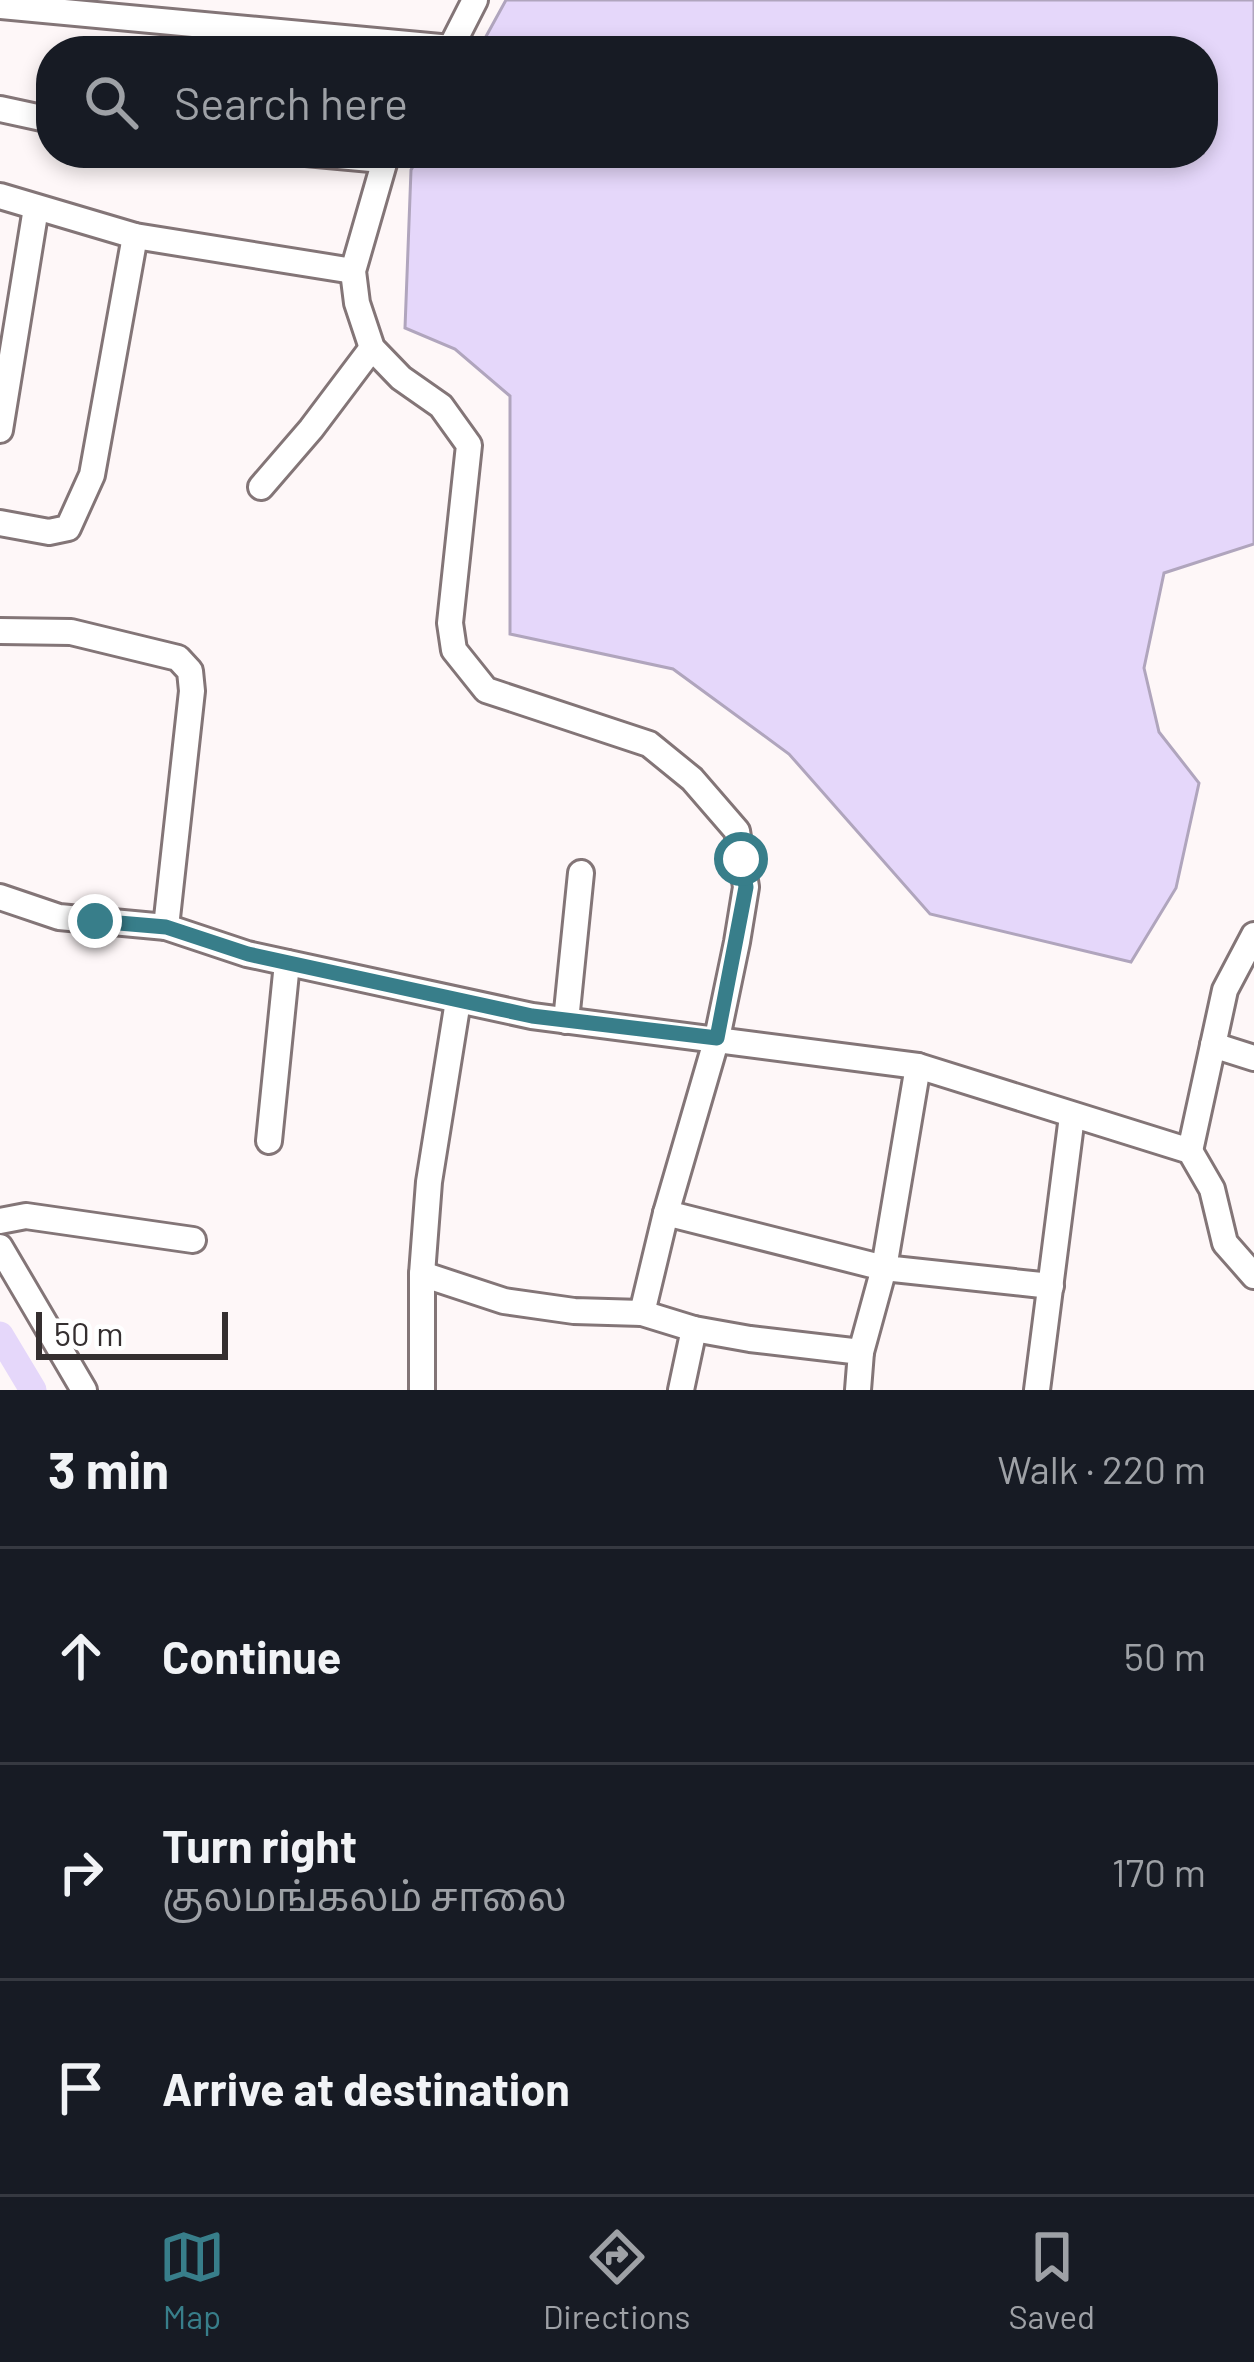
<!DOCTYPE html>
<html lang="en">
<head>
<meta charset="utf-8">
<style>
	body { margin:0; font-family:Barlow,"Noto Sans Tamil",sans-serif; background:#20242c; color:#f1f3f6 }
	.scale { position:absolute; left:36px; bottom:30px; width:192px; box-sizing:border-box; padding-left:12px; border:6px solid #352f30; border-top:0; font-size:33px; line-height:42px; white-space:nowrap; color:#352f30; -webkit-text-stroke:9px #fff; paint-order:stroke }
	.stop { position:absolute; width:36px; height:36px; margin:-27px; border:9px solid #387e8a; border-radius:50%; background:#fff }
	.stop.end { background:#387e8a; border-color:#fff; box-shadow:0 3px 12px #0008 }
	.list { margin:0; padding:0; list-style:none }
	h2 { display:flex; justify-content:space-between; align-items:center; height:156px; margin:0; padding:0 48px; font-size:51px }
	h2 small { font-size:39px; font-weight:400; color:#9ea1a6 }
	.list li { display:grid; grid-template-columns:78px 1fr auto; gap:36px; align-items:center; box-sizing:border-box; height:216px; padding:0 48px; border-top:3px solid #363941 }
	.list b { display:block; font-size:45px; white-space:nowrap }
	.list p { margin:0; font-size:39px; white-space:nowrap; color:#9ea1a6 }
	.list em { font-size:39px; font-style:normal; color:#9ea1a6 }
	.icon { flex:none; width:66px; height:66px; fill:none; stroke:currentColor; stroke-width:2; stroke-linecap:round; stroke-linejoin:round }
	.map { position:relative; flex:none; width:1254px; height:1390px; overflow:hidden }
	.search { position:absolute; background:#171b24; box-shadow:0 6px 18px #0003; left:36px; right:36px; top:36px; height:132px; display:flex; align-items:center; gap:30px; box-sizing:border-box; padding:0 42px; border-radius:48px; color:#9ea1a6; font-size:45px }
	.sheet { height:804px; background:#171b24 }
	nav { display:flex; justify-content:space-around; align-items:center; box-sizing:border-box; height:168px; border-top:3px solid #363941; background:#171b24; font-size:33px; color:#9ea1a6 }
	nav a { display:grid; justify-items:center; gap:6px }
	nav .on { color:#387e8a }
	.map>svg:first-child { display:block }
	.water { fill:#e5d7fa; stroke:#b0a5bd; stroke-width:3 }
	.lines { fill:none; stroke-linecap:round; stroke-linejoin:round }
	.canal { stroke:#e5d7fa; stroke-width:27 }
	.street-casing { stroke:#837577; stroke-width:30 }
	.street { stroke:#fff; stroke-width:24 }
	.route { stroke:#387e8a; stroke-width:15 }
</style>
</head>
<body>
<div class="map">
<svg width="1254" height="1390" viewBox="0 0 1254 1390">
	<rect width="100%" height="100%" fill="#fef7f8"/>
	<path class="water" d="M 506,0 L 1254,0 L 1254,544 L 1164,573 L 1144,668 L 1159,732 L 1199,783 L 1176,888 L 1131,962 L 930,914 L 789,754 L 673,669 L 510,634 L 510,396 L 455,349 L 405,328 L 411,170 L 421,153 L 1203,153 L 1203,51 L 478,51 Z"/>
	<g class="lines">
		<path class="canal" d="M 0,1335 L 33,1390"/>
		<defs>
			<g id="street">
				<path d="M 0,6 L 451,48"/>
				<path d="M 449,51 L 475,0"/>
				<path d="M 0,109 L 51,120"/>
				<path d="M 306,153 L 382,160"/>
				<path d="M 387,153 L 353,271 L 357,303 L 372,348 L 401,378 L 441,406 L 469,445 L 450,623 L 454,650 L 486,690 L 649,744 L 692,779 L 737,831 L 746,887 L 737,942 L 717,1038 L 666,1213 L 642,1313"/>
				<path d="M 0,196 L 135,236 L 353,271"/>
				<path d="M 0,430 L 36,208"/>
				<path d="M 261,487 L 311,429 L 372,348"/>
				<path d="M 0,523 L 49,532 L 68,528 L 92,475 L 135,236"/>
				<path d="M 0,631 L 71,632 L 178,658 L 190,671 L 192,691 L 166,927"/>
				<path d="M 0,897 L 59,917 L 166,927 L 247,954 L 532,1016 L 918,1066 L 1190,1151 L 1212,1189 L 1225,1243 L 1254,1276"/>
				<path d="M 566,1021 L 581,873"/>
				<path d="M 1213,1045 L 1254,1058"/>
				<path d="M 918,1066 L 884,1268 L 1051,1286"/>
				<path d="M 269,1141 L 287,963"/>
				<path d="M 1190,1151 L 1225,990 L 1254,935"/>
				<path d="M 666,1213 L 884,1268 L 861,1352"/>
				<path d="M 0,1221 L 26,1216 L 193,1240"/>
				<path d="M 0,1247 L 84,1390"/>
				<path d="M 422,1274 L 504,1301 L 574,1311 L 642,1313 L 694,1329 L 750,1339 L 861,1352 L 858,1390"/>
				<path d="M 422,1390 L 422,1274 L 429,1182 L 458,1001"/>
				<path d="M 681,1390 L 694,1329"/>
				<path d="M 1037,1390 L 1072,1116"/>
			</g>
		</defs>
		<use href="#street" class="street-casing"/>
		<use href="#street" class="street"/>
	</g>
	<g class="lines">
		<path class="route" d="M 95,921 L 166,927 L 248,954 L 532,1016 L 717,1038 L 746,887 L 741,859"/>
	</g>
</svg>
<div class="scale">50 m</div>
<div class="stop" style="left:741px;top:859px"></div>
<div class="stop end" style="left:95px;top:921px"></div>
<div class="search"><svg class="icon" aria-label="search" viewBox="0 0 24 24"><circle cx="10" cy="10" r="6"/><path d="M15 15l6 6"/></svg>Search here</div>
</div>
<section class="sheet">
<h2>3 min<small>Walk · 220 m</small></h2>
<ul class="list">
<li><svg class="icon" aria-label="ahead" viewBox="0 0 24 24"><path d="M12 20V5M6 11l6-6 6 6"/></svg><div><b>Continue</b></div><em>50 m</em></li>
<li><svg class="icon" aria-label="right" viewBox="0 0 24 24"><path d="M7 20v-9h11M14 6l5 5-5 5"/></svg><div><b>Turn right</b><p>குலமங்கலம் சாலை</p></div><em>170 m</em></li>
<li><svg class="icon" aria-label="arrive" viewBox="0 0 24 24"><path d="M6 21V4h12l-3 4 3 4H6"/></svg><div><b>Arrive at destination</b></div></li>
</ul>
</section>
<nav>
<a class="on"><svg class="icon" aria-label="map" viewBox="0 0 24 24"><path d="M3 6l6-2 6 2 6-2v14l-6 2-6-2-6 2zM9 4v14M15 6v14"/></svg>Map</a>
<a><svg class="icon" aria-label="directions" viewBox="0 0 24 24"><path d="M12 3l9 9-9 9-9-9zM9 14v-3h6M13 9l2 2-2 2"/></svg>Directions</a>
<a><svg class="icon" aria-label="saved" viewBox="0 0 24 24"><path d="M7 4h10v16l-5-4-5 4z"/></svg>Saved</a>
</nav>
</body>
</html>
